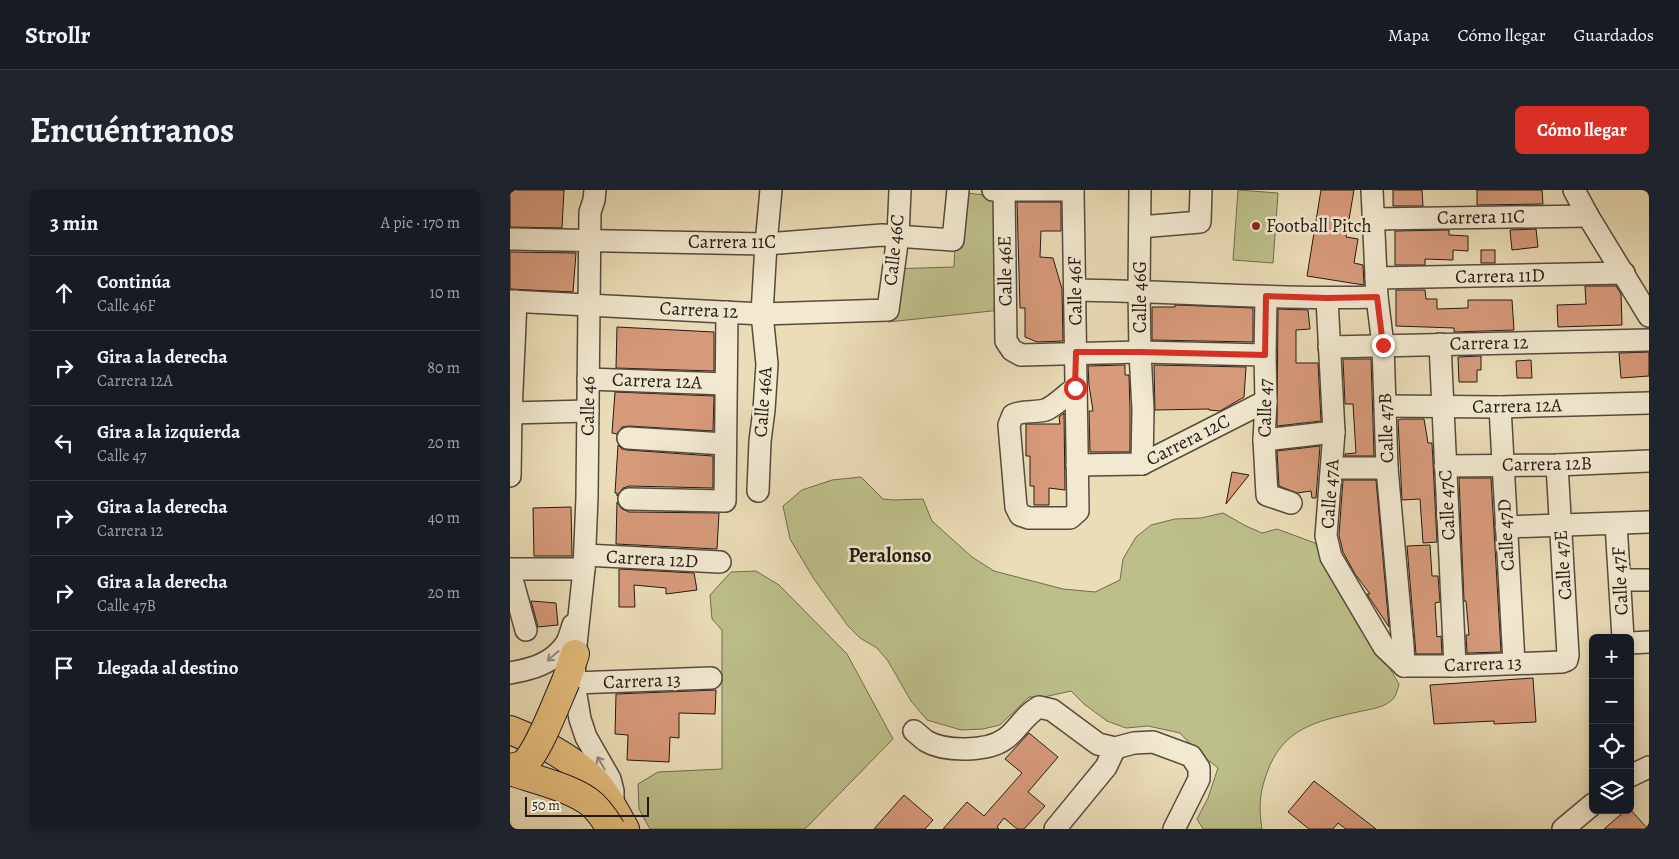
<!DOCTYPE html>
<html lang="es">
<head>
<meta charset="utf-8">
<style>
	body { margin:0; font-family:Alegreya,serif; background:#20242c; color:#f1f3f6 }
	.controls { position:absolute; right:15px; bottom:15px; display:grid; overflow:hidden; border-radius:8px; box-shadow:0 2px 12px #0003 }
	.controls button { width:45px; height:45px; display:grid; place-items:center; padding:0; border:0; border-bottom:1px solid #363941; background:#171b24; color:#f1f3f6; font:25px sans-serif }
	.scale { position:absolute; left:15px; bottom:12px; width:124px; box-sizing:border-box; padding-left:5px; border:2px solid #251a14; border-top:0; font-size:14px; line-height:18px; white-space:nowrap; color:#251a14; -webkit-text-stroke:4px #f1e9d0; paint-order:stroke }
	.stop { position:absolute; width:15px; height:15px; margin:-11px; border:4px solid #d93025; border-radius:50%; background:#fff }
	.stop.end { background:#d93025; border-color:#fff; box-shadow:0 1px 5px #0008 }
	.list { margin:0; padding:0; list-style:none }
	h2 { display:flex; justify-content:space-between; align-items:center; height:65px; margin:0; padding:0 20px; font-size:21px }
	h2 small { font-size:16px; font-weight:400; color:#9ea1a6 }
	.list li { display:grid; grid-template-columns:32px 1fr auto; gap:15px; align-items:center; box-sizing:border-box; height:75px; padding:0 20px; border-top:1px solid #363941 }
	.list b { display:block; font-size:19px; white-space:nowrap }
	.list p { margin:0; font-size:16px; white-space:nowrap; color:#9ea1a6 }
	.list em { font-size:16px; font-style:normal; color:#9ea1a6 }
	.icon { flex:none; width:28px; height:28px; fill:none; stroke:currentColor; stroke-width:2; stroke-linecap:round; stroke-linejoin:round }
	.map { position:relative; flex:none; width:1139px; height:639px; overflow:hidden; border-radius:8px }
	header { display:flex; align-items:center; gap:30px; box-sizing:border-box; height:70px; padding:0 25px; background:#171b24; border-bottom:1px solid #363941 }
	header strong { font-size:24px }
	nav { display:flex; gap:28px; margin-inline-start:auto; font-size:18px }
	.intro { display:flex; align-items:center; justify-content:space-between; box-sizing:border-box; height:120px; padding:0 30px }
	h1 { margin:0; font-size:35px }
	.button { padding:12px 22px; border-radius:8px; background:#d93025; color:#fff; font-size:18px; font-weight:700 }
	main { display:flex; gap:30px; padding:0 30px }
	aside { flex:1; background:#171b24; border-radius:8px; box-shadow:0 2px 12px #0003 }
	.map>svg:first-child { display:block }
	.green { fill:#bcbf8a; stroke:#706c4f }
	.building { fill:#d79a7b; stroke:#251a14 }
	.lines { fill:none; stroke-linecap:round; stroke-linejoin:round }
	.minor-casing { stroke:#564b3d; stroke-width:24 }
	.major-casing { stroke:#251a14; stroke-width:30 }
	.minor { stroke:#f1e9d0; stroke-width:21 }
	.major { stroke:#e5be7c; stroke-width:28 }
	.major-bridge-casing { stroke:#251a14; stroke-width:30; stroke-linecap:butt }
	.major-bridge { stroke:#e5be7c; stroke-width:28 }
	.oneway { stroke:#958c7b }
	.route { stroke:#d93025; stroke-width:6 }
	.poi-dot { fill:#8f2418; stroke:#f1e9d0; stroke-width:2 }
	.labels { text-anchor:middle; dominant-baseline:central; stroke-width:5; stroke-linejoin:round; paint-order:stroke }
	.street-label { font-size:19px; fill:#251a14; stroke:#f1e9d0 }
	.poi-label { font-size:19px; fill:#251a14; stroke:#f1e9d0; text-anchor:start }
	.neighbourhood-label { font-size:20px; font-weight:bold; fill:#251a14; stroke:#f1e9d0 }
</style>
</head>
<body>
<header>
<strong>Strollr</strong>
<nav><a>Mapa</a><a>Cómo llegar</a><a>Guardados</a></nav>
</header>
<div class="intro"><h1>Encuéntranos</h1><a class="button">Cómo llegar</a></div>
<main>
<aside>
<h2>3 min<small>A pie · 170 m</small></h2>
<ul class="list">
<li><svg class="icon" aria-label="ahead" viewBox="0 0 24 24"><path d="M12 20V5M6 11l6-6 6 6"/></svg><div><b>Continúa</b><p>Calle 46F</p></div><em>10 m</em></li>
<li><svg class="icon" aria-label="right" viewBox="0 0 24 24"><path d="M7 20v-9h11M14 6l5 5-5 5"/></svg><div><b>Gira a la derecha</b><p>Carrera 12A</p></div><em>80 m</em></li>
<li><svg class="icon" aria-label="left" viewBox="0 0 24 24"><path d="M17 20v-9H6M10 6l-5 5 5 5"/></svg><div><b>Gira a la izquierda</b><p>Calle 47</p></div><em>20 m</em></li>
<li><svg class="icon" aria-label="right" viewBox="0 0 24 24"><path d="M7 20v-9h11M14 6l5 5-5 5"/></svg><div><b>Gira a la derecha</b><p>Carrera 12</p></div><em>40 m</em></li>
<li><svg class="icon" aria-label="right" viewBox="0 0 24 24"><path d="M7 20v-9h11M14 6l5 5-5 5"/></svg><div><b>Gira a la derecha</b><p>Calle 47B</p></div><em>20 m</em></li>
<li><svg class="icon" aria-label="arrive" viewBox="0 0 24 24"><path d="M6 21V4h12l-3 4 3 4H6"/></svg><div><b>Llegada al destino</b></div></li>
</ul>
</aside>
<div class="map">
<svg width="1139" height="639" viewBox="0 0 1139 639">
	<rect width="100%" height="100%" fill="#eaddb7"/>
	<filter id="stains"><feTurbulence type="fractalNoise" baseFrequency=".004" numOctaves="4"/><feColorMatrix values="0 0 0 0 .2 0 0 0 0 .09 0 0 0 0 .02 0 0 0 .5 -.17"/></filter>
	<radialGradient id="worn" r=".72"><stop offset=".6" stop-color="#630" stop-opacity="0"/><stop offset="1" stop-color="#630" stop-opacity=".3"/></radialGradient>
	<g class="green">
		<path d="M 728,0 L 768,3 L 763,73 L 723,70 Z"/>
		<path d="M 457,3 L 492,7 L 491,120 L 378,132 L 379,79 L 444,77 L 447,16 Z"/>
		<path d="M 351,287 L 373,309 L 383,310 L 413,309 L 422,331 L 462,367 L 484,381 L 553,399 L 585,402 L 610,390 L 613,369 L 626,347 L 641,335 L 665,329 L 691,328 L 713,323 L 736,336 L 752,343 L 767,339 L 805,353 L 889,494 C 888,498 886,505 884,508 C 876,517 863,519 852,521 C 813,530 778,535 760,575 C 750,599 748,614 752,639 L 693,639 L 687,629 L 698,608 L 708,578 L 685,559 L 670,543 L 638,536 L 616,538 L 597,531 L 574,514 L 561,501 L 534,507 L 519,507 L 490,535 L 473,539 L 451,540 L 417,530 L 401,511 L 378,471 L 367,458 L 350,448 L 338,436 L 304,389 L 280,349 L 273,316 L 292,300 L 322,290 Z"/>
		<path d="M 246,381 L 269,395 L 337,464 L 383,549 L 295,639 L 140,639 L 129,619 L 128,594 L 148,582 L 212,579 L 212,440 L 202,429 L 200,405 L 221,382 Z"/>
	</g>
	<g class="building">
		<path d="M 0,0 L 54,0 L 52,38 L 0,37 Z"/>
		<path d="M 811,0 L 844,0 L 836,47 L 848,49 L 844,73 L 853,75 L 854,95 L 797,86 Z"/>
		<path d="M 883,0 L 912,0 L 913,16 L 883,16 Z"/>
		<path d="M 967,0 L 1032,0 L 1033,14 L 967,15 Z"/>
		<path d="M 507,12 L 551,12 L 551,41 L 531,41 L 530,67 L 543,68 L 552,99 L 553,151 L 527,152 L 515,147 L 515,118 L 510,118 Z"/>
		<path d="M 1026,39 L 1028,57 L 1002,60 L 1000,40 Z"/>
		<path d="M 939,40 L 939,45 L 958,46 L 958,61 L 943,60 L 943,70 L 915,69 L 915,75 L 885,75 L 885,41 Z"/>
		<rect x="971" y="60" width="14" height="13"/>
		<path d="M 0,62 L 66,63 L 63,102 L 0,99 Z"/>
		<path d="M 1075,96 L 1106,96 L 1111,104 L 1112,135 L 1048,137 L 1047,115 L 1076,114 Z"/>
		<path d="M 886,100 L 915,100 L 916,109 L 927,109 L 927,119 L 958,118 L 958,110 L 1002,110 L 1004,140 L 944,142 L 944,138 L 886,136 Z"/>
		<path d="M 665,115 L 743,118 L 743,152 L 642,150 L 642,117 L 665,117 Z"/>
		<path d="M 768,119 L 798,120 L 800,139 L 786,140 L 786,173 L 808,173 L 811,231 L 767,236 Z"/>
		<path d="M 107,137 L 204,142 L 204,181 L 106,178 Z"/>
		<path d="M 1139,162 L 1139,186 L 1111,188 L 1109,163 Z"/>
		<path d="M 971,166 L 971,180 L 967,180 L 967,192 L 949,192 L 948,167 Z"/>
		<path d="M 833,169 L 861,169 L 864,266 L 835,266 L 835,264 L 846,263 L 843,214 L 835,214 Z"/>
		<path d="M 1021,170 L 1022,188 L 1007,188 L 1006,171 Z"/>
		<path d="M 615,175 L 615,185 L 619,185 L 620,220 L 620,262 L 580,262 L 579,221 L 583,221 L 579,195 L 578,176 Z"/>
		<path d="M 644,175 L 736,177 L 734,207 L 710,221 L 699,220 L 699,219 L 645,220 Z"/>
		<path d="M 105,202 L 204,206 L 203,241 L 119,236 L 112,237 L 107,244 L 102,243 Z"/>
		<path d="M 554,223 L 555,300 L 539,298 L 539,315 L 524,315 L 524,296 L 520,296 L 520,266 L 516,266 L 516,234 L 550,234 L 549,227 Z"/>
		<path d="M 892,229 L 914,229 L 918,253 L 922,253 L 927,352 L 913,353 L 910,309 L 892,310 L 888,230 Z"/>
		<path d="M 108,255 L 112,259 L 117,260 L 203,266 L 203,298 L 119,296 L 113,298 L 107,306 L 107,303 L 105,303 Z"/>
		<path d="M 810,256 L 806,308 L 802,308 L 801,301 L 787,303 L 769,296 L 767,261 Z"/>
		<path d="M 722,282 L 739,285 L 716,314 Z"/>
		<path d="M 949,288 L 981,288 L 991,462 L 957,463 L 956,445 L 959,445 L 956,411 L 954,411 Z"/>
		<path d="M 833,290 L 866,290 L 879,437 L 857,404 L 860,404 L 845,384 L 833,362 L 829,345 Z"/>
		<path d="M 107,312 L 112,319 L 119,322 L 209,323 L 207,359 L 106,354 Z"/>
		<path d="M 61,317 L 62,366 L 24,366 L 23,318 Z"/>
		<path d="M 920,355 L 922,386 L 928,386 L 930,412 L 925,413 L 927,447 L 931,446 L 932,464 L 906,464 L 897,356 Z"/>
		<path d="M 109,379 L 184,383 L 187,400 L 156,404 L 156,398 L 124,395 L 125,417 L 109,417 Z"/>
		<path d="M 21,411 L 46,413 L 48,435 L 28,437 Z"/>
		<path d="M 1023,488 L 1026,532 L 984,534 L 984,531 L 924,534 L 920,495 Z"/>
		<path d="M 206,500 L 205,524 L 169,523 L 169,548 L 160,547 L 159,572 L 117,570 L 118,545 L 105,544 L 106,504 Z"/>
		<path d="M 519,543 L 548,567 L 518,602 L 535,616 L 514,639 L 507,639 L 494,628 L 487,637 L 489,639 L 433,639 L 457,612 L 474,626 L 512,583 L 495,569 Z"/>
		<path d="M 804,591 L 866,639 L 836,639 L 828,633 L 823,639 L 799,639 L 778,622 Z"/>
		<path d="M 394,605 L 423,630 L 415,639 L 364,639 Z"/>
		<path d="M 1120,619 L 1138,639 L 1094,639 L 1116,620 L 1120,620 Z"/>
	</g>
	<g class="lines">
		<defs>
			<g id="minor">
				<path d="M 85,0 L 84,10 L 80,22 L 77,307 L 74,379 L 65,464 L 64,493 L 70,529 L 76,547 L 100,589 L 103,601 L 103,615"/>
				<path d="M 483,0 L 563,0"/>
				<path d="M 494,0 L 496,151 L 502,160 L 511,165 L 630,162 L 755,165"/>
				<path d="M 563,0 L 568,321 L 560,328 L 519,328 L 510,325 L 506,317 L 499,235 L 503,225 C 513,220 524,223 535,220 C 544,217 557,204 565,198"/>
				<path d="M 630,0 L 629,101 L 630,162 L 633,220 L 632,274"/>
				<path d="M 862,0 L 867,107 L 873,155 L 877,278 L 893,456 L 894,476"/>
				<path d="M 1064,0 L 1078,26 L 1139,126"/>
				<path d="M 863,29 L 1078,26"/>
				<path d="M 630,37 L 690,32 L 691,0"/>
				<path d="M 0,49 L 256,54 L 372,45 L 443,50 L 448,0"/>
				<path d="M 866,88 L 1114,83"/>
				<path d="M 565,100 C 666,101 766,110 867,107"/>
				<path d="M 756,107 L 755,165 L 756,211 L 754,250 L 757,305 L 781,313"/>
				<path d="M 817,109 L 824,242 L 816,346 L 821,367 L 874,457 L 894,476"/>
				<path d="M 0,111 L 252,124 L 378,120 L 388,46 L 390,0"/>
				<path d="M 930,154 L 945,476"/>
				<path d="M 819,157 L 1139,150"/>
				<path d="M 78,189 L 215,194"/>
				<path d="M 875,216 L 990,217 L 1139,213"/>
				<path d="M 990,217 L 1004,473"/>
				<path d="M 0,223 L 78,221"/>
				<path d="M 118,248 L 215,254"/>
				<path d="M 754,250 L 824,242"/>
				<path d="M 567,275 L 632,274 L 756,211"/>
				<path d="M 935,276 L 1047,275 L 1139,271"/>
				<path d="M 822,278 L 877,278"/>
				<path d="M 0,286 L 1,223 L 6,111"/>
				<path d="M 248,301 L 250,251 L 254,220 L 257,174 L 252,124 L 256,54 L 261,0"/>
				<path d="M 119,309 L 215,311 L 217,122"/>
				<path d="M 1106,334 L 1113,448"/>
				<path d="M 996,337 L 1139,332"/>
				<path d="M 75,365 L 210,372"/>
				<path d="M 0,379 L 74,379"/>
				<path d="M 0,382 L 16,440"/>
				<path d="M 1110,390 L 1139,390"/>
				<path d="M 1120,453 L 1139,452"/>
				<path d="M 894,476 L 945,476 L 1052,472 L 1057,470 L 1058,465 L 1047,275"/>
				<path d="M 0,483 C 22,479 42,474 56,454 C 59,449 61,441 63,435"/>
				<path d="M 64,493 L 201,488"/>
				<path d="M 404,541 C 408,544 412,548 416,551 C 435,562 477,562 495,549 C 507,541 513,526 529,517 L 542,520 L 588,554 L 605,558 L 624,553 L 643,552 L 681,566 L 689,578 L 689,589 L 664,639"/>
				<path d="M 1120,586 L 1139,577"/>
				<path d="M 545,639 L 596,577 L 605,558"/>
				<path d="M 1053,639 L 1083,614"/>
			</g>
			<g id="major">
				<path d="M 56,491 L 65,464"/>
				<path d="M 0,540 C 31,552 63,568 86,593 C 98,606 106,624 115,639"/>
			</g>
		</defs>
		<use href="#minor" class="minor-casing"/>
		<use href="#major" class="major-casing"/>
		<use href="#minor" class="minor"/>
		<use href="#major" class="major"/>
		<defs>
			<g id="major-bridge">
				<path d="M 0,578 C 5,577 11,576 15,573 C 29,560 47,511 56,491"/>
				<path d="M 0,581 C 24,589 58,597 78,611 C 88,618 95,629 101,639"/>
			</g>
		</defs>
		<use href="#major-bridge" class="major-bridge-casing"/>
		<use href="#major-bridge" class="major-bridge"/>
	</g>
	<defs><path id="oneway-shaft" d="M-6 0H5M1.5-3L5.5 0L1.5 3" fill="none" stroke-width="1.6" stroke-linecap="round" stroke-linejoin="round" transform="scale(1.25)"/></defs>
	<g class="oneway">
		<use href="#oneway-shaft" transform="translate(43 466) rotate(139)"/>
		<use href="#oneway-shaft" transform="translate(91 573) rotate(-120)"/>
	</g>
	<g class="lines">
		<path class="route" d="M 565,198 L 566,162 L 630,162 L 755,165 L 756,106 L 817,108 L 867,107 L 873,155"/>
	</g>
	<circle class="poi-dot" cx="746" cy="36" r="5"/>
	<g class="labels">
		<g class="street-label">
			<text transform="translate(971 27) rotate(-1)">Carrera 11C</text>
			<text x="222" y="52">Carrera 11C</text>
			<text transform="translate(384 60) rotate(-84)">Calle 46C</text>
			<text transform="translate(495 81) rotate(-91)">Calle 46E</text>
			<text transform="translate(990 86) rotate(-1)">Carrera 11D</text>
			<text transform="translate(565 101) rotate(-91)">Calle 46F</text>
			<text transform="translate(630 107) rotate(-90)">Calle 46G</text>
			<text transform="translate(189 120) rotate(3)">Carrera 12</text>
			<text transform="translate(979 153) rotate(-1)">Carrera 12</text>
			<text transform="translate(147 191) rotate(2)">Carrera 12A</text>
			<text transform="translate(253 212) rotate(-86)">Calle 46A</text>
			<text transform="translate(78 216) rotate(-89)">Calle 46</text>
			<text transform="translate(1007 216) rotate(-1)">Carrera 12A</text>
			<text transform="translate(755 218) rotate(-89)">Calle 47</text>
			<text transform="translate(876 238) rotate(-92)">Calle 47B</text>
			<text transform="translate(678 250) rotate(-27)">Carrera 12C</text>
			<text transform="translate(1037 274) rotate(-1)">Carrera 12B</text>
			<text transform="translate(820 304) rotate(-86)">Calle 47A</text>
			<text transform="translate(937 315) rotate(-93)">Calle 47C</text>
			<text transform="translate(996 345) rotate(-93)">Calle 47D</text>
			<text transform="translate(142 369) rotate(3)">Carrera 12D</text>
			<text transform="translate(1053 375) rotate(-94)">Calle 47E</text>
			<text transform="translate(1110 391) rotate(-93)">Calle 47F</text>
			<text transform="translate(973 474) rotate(-2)">Carrera 13</text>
			<text transform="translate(132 491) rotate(-2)">Carrera 13</text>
		</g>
		<g class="poi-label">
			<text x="756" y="36">Football Pitch</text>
		</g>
		<g class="neighbourhood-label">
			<text x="380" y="365">Peralonso</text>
		</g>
	</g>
	<rect width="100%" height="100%" filter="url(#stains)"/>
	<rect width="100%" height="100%" fill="url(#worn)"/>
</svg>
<div class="controls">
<button>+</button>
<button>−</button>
<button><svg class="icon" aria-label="locate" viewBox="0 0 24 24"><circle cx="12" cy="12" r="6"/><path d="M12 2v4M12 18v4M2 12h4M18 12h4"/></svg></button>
<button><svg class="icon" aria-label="layers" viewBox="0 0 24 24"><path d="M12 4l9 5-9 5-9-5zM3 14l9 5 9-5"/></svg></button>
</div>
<div class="scale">50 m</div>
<div class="stop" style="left:565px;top:198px"></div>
<div class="stop end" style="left:873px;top:155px"></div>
</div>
</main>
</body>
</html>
